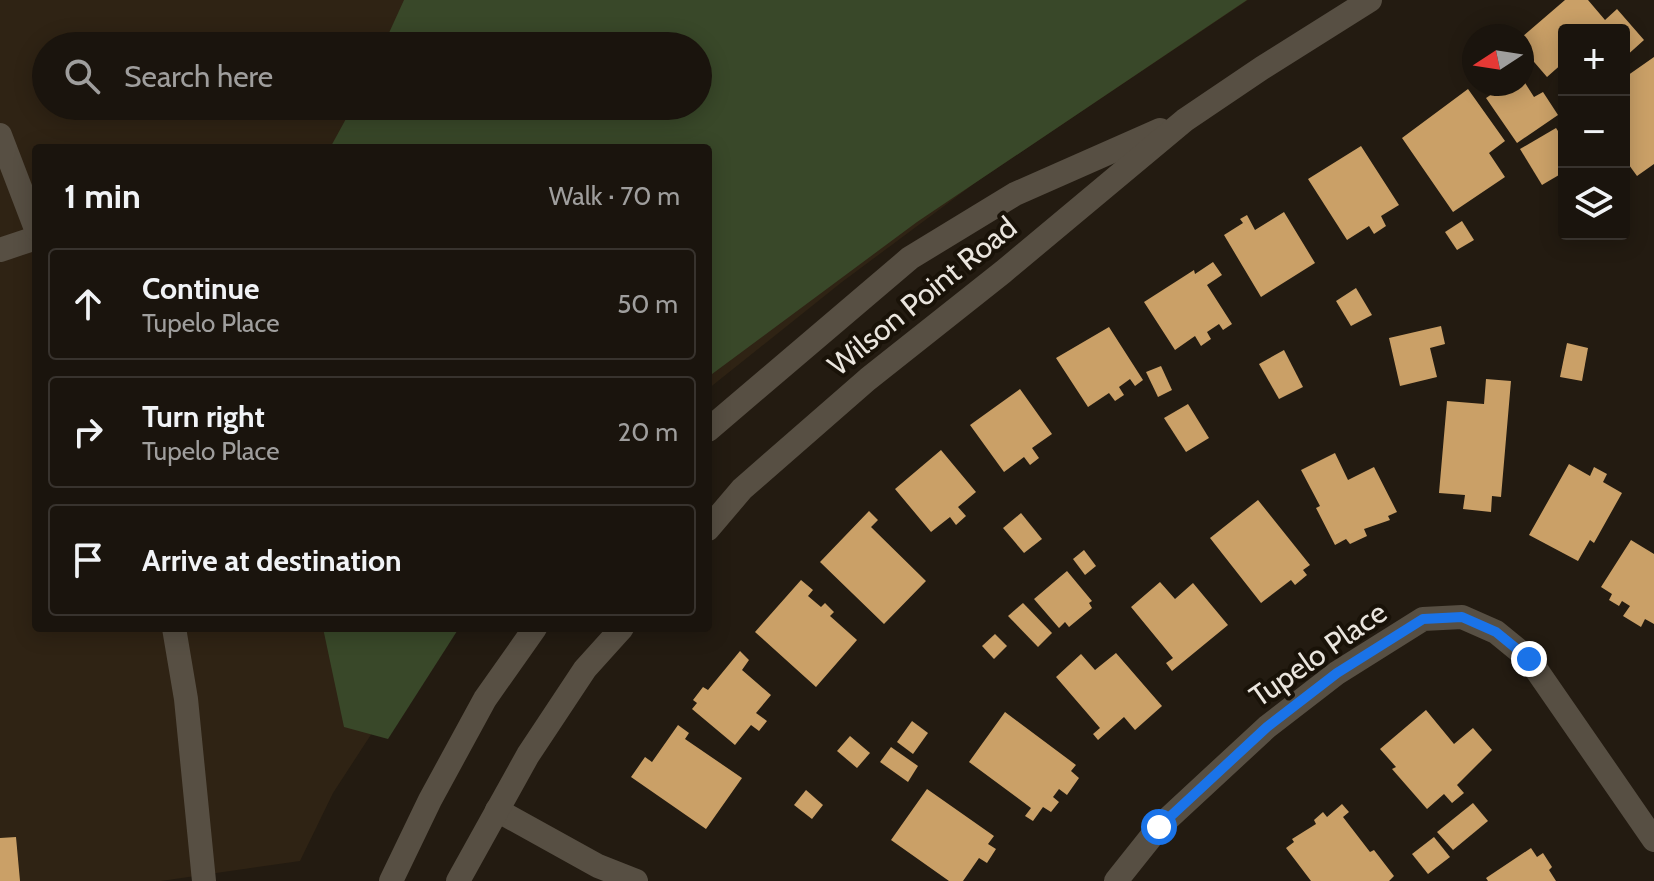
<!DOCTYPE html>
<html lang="en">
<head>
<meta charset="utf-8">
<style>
	body { margin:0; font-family:Cabin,sans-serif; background:#231d16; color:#f1f3f6 }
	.controls { position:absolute; right:24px; top:24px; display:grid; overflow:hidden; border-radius:8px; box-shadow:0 4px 20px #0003 }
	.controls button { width:72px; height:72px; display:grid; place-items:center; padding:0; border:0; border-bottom:2px solid #38332e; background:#1a140d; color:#f1f3f6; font:40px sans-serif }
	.compass { position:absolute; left:1462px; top:24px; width:72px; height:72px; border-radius:50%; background:#1a140d; box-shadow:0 4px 20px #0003; rotate:258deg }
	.stop { position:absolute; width:24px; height:24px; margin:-18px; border:6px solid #1a73e8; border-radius:50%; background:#fff }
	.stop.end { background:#1a73e8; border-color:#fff; box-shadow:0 2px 8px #0008 }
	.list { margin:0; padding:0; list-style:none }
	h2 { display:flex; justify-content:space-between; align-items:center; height:104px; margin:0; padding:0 32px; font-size:34px }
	h2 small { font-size:26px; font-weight:400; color:#9f9e9d }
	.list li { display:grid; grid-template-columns:52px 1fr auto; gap:24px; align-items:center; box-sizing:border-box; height:112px; margin:0 16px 16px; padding:0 16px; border:2px solid #38332e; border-radius:8px }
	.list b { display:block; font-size:30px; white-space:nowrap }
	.list p { margin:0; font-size:26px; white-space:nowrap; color:#9f9e9d }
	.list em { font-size:26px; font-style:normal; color:#9f9e9d }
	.icon { flex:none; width:44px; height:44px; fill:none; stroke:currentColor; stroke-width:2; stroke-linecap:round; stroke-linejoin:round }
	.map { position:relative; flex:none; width:1654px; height:881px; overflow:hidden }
	.search { position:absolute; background:#1a140d; box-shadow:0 4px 20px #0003; left:32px; top:32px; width:680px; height:88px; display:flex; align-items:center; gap:20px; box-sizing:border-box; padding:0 28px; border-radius:44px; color:#9f9e9d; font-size:30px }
	.panel { position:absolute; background:#1a140d; box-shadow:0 4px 20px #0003; left:32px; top:144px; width:680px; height:488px; border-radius:8px }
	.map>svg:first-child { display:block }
	.built { fill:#2f2314; fill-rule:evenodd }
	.green { fill:#394829 }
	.building { fill:#caa067 }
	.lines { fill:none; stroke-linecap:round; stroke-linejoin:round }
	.service { stroke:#574f43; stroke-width:24 }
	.minor { stroke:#574f43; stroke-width:24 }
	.route { stroke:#1a73e8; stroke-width:10 }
	.labels { text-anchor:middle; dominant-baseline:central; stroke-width:8; stroke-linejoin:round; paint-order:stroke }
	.street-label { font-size:30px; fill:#eae5de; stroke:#191208 }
</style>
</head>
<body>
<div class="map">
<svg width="1654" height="881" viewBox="0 0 1654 881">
	<rect width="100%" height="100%" fill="#231b11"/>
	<path class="built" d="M 0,0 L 1248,0 L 975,183 L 842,282 L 708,389 L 708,148 L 36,148 L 36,628 L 446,628 L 415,667 L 333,793 L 300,861 L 161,881 L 0,881 ZM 46,46 L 698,46 L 698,106 L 46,106 Z"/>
	<g class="green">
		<path d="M 404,0 L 1247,0 L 917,222 L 708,377 L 708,148 L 330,148 L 353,106 L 698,106 L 698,46 L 383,46 Z"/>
		<path d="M 323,628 L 459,628 L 388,739 L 344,727 Z"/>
	</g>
	<g class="building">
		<path d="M 1565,0 L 1588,0 L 1605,20 L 1617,9 L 1644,40 L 1624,58 L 1624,30 L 1564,30 L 1564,62 L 1547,77 L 1522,48 L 1522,37 Z"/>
		<path d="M 1654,57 L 1654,164 L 1637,176 L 1629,165 L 1624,169 L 1624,78 Z"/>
		<path d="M 1522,78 L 1534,97 L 1543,92 L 1558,115 L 1517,143 L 1486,98 L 1507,84 L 1522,84 Z"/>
		<path d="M 1468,89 L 1505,141 L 1489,153 L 1505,177 L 1453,212 L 1402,138 Z"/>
		<path d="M 1556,128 L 1564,140 L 1564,172 L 1542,185 L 1520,149 Z"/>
		<path d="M 1361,146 L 1399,205 L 1381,216 L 1386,226 L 1374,234 L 1369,226 L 1347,240 L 1308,179 Z"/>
		<path d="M 1284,212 L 1315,263 L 1261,297 L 1224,235 L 1243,223 L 1240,219 L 1247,215 L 1255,230 Z"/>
		<path d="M 1462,221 L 1474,240 L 1457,250 L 1445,232 Z"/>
		<path d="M 1213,262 L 1222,275 L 1207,285 L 1232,324 L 1223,330 L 1219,324 L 1207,332 L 1211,339 L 1201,346 L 1195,336 L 1175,350 L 1144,302 L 1194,270 L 1195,274 Z"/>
		<path d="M 1356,288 L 1372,315 L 1351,326 L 1336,301 Z"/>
		<path d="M 1441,326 L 1445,344 L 1430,348 L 1437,377 L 1400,386 L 1389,338 Z"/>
		<path d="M 1109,327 L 1143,380 L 1135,386 L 1130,379 L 1119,387 L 1124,395 L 1115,401 L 1109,393 L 1088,407 L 1056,358 Z"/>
		<path d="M 1567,343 L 1588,348 L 1582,381 L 1560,377 Z"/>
		<path d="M 1284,350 L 1303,387 L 1279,399 L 1259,364 Z"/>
		<path d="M 1161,366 L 1172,390 L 1158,397 L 1146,372 Z"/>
		<path d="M 1486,379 L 1511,381 L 1501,497 L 1492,496 L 1491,512 L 1463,509 L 1465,495 L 1439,493 L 1447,401 L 1484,404 Z"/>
		<path d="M 1020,389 L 1052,434 L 1032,448 L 1039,458 L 1030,465 L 1024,457 L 1004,472 L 970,425 Z"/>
		<path d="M 1188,404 L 1209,438 L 1186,452 L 1164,418 Z"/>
		<path d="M 941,450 L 976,492 L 958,507 L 966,516 L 956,525 L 950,517 L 931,532 L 895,489 Z"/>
		<path d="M 1335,453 L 1348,480 L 1374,467 L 1397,512 L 1388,516 L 1390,520 L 1364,529 L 1367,536 L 1350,544 L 1346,539 L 1335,545 L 1316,508 L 1320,506 L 1301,470 Z"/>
		<path d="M 1569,464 L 1590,476 L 1594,467 L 1607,474 L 1603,482 L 1622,493 L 1594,543 L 1590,540 L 1578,561 L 1529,535 Z"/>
		<path d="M 1258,500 L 1310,565 L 1303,570 L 1307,575 L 1295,585 L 1291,580 L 1261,603 L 1210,538 Z"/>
		<path d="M 869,511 L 878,520 L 871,527 L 926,581 L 884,624 L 820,562 Z"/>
		<path d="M 1021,513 L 1042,539 L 1024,553 L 1003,528 Z"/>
		<path d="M 1631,540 L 1654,554 L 1654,624 L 1645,619 L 1641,627 L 1623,616 L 1630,606 L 1622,601 L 1619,606 L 1609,600 L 1612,594 L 1601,587 Z"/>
		<path d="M 1084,550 L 1096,566 L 1085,575 L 1073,559 Z"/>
		<path d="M 1067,571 L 1092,601 L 1089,603 L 1092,608 L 1069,627 L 1065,622 L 1059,628 L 1034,599 Z"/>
		<path d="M 801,580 L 813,590 L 808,596 L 821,607 L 825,603 L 834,612 L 830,616 L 857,640 L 816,687 L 755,632 Z"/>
		<path d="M 1160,582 L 1175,599 L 1193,583 L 1228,625 L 1172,671 L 1166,663 L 1173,658 L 1131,607 Z"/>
		<path d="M 1023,603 L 1052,633 L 1038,647 L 1008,616 Z"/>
		<path d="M 995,634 L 1007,646 L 994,659 L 982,646 Z"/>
		<path d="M 740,651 L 749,660 L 742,670 L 771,695 L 756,713 L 767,721 L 759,731 L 751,725 L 735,745 L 692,709 L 697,703 L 693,700 L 703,687 L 708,690 Z"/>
		<path d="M 1116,653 L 1162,706 L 1135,730 L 1124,717 L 1098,740 L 1093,734 L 1100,728 L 1056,677 L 1081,654 L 1095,670 Z"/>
		<path d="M 1426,710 L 1454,744 L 1473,728 L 1492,750 L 1457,785 L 1464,793 L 1452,803 L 1444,794 L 1427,809 L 1392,769 L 1396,767 L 1380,749 Z"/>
		<path d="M 1005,712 L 1076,765 L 1071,771 L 1079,778 L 1067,795 L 1059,789 L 1053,797 L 1059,802 L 1051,812 L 1043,807 L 1033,821 L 1025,816 L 1031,808 L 969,762 Z"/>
		<path d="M 912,721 L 928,733 L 913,754 L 897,742 Z"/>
		<path d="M 678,725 L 689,733 L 685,739 L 742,778 L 706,829 L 631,777 L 645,757 L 652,762 Z"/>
		<path d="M 850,736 L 870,753 L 857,768 L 837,751 Z"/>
		<path d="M 891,747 L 918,766 L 908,782 L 880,762 Z"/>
		<path d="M 927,789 L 994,836 L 988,844 L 996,849 L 987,863 L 979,858 L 963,881 L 949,881 L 891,840 Z"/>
		<path d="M 806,790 L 823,805 L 812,819 L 794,805 Z"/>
		<path d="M 1473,803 L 1488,821 L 1453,850 L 1437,832 Z"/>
		<path d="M 1342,804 L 1349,812 L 1343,817 L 1370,852 L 1374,850 L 1394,876 L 1389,881 L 1311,881 L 1286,848 L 1294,842 L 1292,839 L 1316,824 L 1314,820 L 1323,812 L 1327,817 Z"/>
		<path d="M 16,837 L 20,881 L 0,881 L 0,838 Z"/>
		<path d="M 1434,837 L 1450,857 L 1428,874 L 1412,854 Z"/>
		<path d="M 1531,848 L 1537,857 L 1543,853 L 1552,867 L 1549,870 L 1556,881 L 1488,881 L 1486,878 Z"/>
	</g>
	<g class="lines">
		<path class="service" d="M 0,250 L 36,238"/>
		<g class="minor">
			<path d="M 0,135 L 36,229"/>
			<path d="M 708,430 L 910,258 L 1015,194 L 1160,130"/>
			<path d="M 708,529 L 742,489 L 868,379 L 1003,272 L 1185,120 L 1262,68 L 1370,0"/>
			<path d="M 174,628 L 186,699 L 204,881"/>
			<path d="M 497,810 L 598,866 L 636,881"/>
			<path d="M 391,881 L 430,800 L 485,699 L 535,628"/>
			<path d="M 458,881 L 528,755 L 585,669 L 622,628"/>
			<path d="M 1116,881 L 1159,827 L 1267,727 L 1337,673 L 1423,619 L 1462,617 L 1496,632 L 1529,659 L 1654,840"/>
		</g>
	</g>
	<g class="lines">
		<path class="route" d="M 1159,827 L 1267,727 L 1337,673 L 1423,619 L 1462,617 L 1496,632 L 1529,659"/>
	</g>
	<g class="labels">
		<g class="street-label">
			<text transform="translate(922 296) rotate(-39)">Wilson Point Road</text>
			<text transform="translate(1318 654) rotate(-35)">Tupelo Place</text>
		</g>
	</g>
</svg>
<div class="controls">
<button>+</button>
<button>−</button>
<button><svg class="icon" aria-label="layers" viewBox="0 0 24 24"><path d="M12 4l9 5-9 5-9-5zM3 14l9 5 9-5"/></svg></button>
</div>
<svg class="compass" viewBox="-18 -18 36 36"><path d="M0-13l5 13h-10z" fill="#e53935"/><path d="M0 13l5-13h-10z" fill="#9f9e9d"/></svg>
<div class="stop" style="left:1159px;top:827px"></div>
<div class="stop end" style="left:1529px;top:659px"></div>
<div class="search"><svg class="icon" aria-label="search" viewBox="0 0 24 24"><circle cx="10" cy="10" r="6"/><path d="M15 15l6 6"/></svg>Search here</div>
<section class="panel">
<h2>1 min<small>Walk · 70 m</small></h2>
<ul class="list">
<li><svg class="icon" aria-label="ahead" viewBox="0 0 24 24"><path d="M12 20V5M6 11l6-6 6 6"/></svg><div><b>Continue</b><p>Tupelo Place</p></div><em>50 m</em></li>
<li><svg class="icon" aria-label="right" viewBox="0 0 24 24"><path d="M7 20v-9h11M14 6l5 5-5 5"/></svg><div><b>Turn right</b><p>Tupelo Place</p></div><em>20 m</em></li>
<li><svg class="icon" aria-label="arrive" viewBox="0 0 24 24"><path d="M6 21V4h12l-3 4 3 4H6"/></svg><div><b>Arrive at destination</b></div></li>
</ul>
</section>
</div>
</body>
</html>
